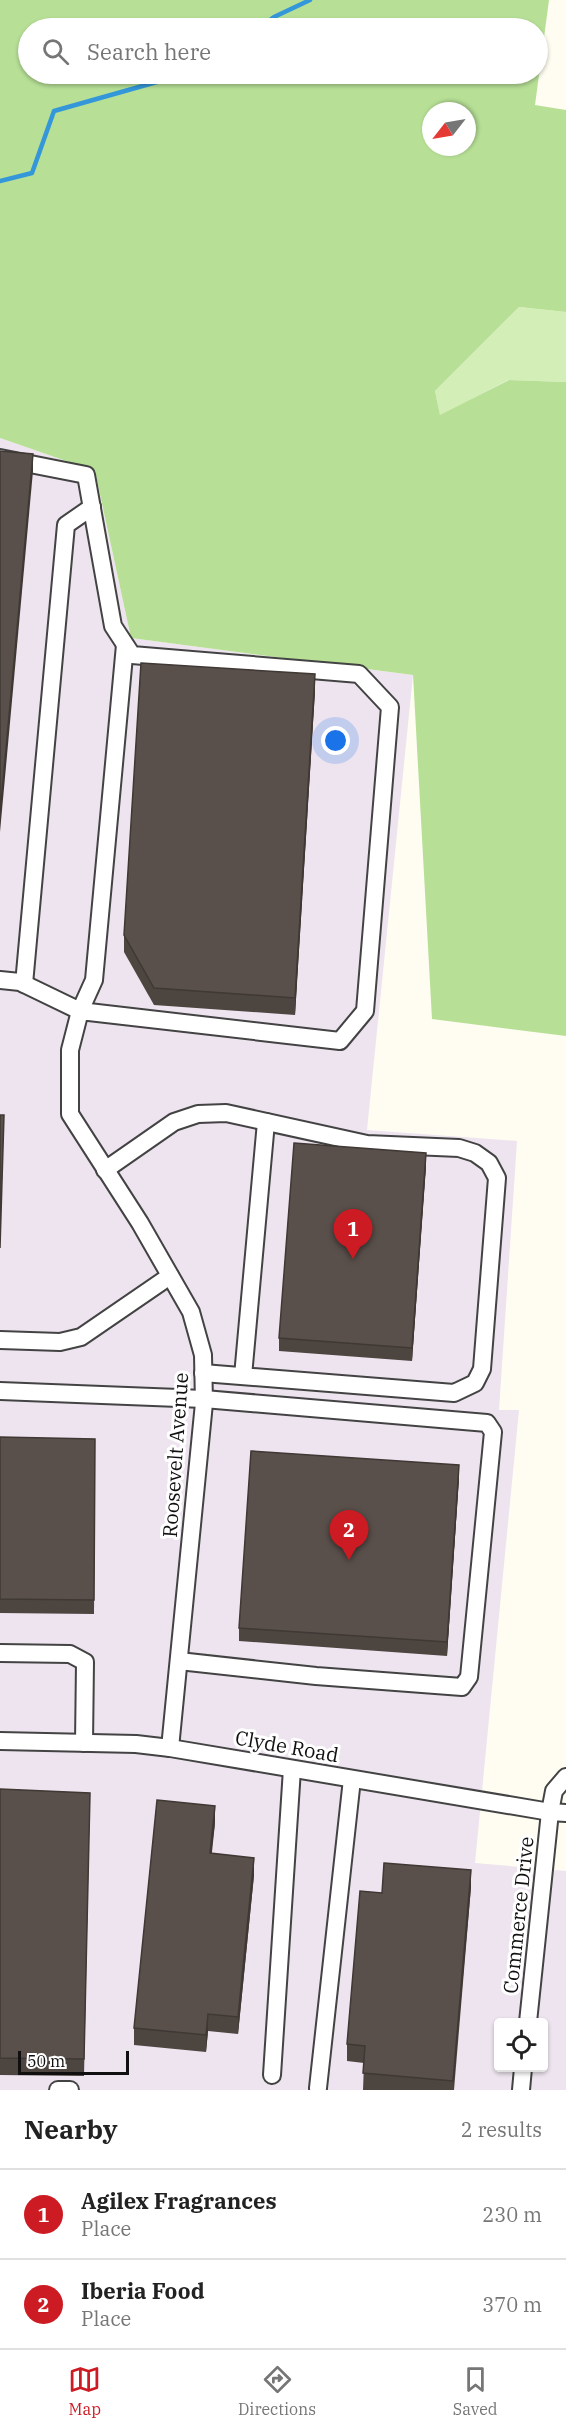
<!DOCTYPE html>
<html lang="en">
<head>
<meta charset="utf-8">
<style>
	body { margin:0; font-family:"IBM Plex Serif",serif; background:#f2f2f2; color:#222 }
	.controls { position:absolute; right:18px; bottom:18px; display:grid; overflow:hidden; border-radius:6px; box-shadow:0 2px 4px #0004 }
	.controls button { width:54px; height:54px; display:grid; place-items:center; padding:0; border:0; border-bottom:2px solid #e0e0e0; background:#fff; color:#222; font:30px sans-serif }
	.compass { position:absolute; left:422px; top:102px; width:54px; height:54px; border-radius:50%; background:#fff; box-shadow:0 2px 4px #0004; rotate:239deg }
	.scale { position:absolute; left:18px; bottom:15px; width:111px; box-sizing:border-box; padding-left:6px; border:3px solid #101010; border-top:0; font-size:16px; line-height:21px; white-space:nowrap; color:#101010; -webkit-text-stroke:4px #fff; paint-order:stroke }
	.you { position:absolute; left:336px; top:741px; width:21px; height:21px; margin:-15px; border:4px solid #fff; border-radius:50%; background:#1a73e8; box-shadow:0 0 0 9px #1a73e833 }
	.badge { display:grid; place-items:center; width:39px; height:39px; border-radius:50%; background:#cd1b24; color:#fff; font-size:20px; font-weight:700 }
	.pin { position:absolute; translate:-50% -50px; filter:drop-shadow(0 2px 3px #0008) }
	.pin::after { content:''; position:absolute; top:32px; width:21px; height:18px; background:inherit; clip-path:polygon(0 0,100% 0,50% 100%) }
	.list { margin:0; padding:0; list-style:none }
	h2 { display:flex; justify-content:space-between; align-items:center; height:78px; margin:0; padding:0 24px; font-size:26px }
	h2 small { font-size:20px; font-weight:400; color:#767676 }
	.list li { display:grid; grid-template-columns:39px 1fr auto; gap:18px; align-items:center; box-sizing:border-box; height:90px; padding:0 24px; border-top:2px solid #e0e0e0 }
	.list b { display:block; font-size:22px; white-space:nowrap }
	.list p { margin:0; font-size:20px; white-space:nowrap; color:#767676 }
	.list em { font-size:20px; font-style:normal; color:#767676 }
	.icon { flex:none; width:33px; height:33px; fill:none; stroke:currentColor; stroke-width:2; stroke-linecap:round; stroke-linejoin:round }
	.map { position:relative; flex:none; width:566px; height:2090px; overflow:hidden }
	.search { position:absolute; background:#fff; box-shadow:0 2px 4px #0004; left:18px; right:18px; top:18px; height:66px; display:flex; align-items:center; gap:15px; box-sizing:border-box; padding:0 21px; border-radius:33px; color:#767676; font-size:22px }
	.sheet { height:258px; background:#fff }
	nav { display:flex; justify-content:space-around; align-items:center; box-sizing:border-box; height:84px; border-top:2px solid #e0e0e0; background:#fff; font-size:16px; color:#767676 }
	nav a { display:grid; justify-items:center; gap:3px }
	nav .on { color:#cd1b24 }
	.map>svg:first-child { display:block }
	.industrial { fill:#ede4ef; fill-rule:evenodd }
	.green { fill:#d4eeb8 }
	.forest { fill:#b7e096; fill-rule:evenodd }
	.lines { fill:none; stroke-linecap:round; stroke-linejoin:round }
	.stream { stroke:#3397d9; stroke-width:4.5 }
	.minor-casing { stroke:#434343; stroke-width:20 }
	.minor { stroke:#fff; stroke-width:16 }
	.wall { fill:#4d4540 }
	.shaded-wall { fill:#3f3834 }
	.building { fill:#5a504b; stroke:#3f3834; stroke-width:1.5 }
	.labels { text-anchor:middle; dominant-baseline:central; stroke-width:6; stroke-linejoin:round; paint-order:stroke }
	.street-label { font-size:20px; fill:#101010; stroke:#fff }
</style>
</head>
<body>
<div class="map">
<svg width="566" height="2090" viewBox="0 0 566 2090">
	<rect width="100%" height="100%" fill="#fffcf2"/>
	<path class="industrial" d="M 0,438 L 95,471 L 131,638 L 413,675 L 367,1130 L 517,1141 L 499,1410 L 519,1410 L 475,1863 L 566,1871 L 566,2090 L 0,2090 ZM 498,2022 L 544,2022 L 544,2068 L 498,2068 Z"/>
	<path class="green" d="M 519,307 L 566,312 L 566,382 L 508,380 L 440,416 L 435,391 Z"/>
	<path class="forest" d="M 0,0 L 549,0 L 535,105 L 566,110 L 566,312 L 519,307 L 435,391 L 440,415 L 509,380 L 566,382 L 566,1036 L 432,1019 L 413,675 L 131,638 L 95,471 L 0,438 ZM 28,28 L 538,28 L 538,74 L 28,74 ZM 431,111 L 467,111 L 467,147 L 431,147 Z"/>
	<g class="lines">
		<g class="stream">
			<path d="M 259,28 L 274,17 L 310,0"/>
			<path d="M 0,181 L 32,173 L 54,111 L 185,74"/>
		</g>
		<defs>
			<g id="minor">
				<path d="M 0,458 L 86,475 L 113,626 L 132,655 L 359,674 L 390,707 L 365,1011 L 340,1041 L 80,1011 L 70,1050 L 70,1114 L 140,1223 L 191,1312 L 203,1355 L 204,1403 L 170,1748"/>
				<path d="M 0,980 L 20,982 L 80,1011 L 94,980 L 125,645"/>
				<path d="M 24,984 L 66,525 L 92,507"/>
				<path d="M 105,1170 L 174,1122 L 198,1114 L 226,1113 L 367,1144 L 459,1148 L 475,1153 L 489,1163 L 497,1178 L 482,1369 L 475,1383 L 454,1393 L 203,1373"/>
				<path d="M 0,1340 L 60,1342 L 81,1337 L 170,1276"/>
				<path d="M 243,1376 L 266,1122"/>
				<path d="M 0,1391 L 204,1399 L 487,1423 L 493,1432 L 469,1677 L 462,1687 L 316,1676 L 179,1661"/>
				<path d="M 0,1653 L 70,1654 L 85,1662 L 84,1743"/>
				<path d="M 0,1741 L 136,1744 L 170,1748 L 550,1812 L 566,1813"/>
				<path d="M 528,2022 L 550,1812 L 554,1791 L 566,1777"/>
				<path d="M 272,2075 L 292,1769"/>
				<path d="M 318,2088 L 352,1779"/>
				<path d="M 58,2090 L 70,2090"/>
				<path d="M 521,2090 L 523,2068"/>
			</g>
		</defs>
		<use href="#minor" class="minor-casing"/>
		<use href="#minor" class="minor"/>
	</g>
	<g class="wall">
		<path d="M 315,691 L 295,1015 L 154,1005 L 124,952 L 124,935 Z"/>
		<path d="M 426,1166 L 412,1361 L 279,1351 L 279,1338 Z"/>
		<path d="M 0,1437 L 95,1439 L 94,1614 L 0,1613 Z"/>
		<path d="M 459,1478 L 447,1656 L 239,1641 L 239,1628 Z"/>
		<path d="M 0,1789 L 90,1793 L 84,2076 L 0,2075 Z"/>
		<path d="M 215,1823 L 211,1854 L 254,1875 L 238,2034 L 208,2031 L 206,2052 L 134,2045 L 134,2028 Z"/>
		<path d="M 471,1887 L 454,2090 L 363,2090 L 364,2063 L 347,2061 L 347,2044 Z"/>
	</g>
	<g class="shaded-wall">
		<path d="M 33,454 L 33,471 L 0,832 L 0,814 Z"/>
		<path d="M 315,674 L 315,691 L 295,1015 L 295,998 Z"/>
		<path d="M 426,1153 L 426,1166 L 412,1361 L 412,1348 Z"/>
		<path d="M 459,1465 L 459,1478 L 447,1656 L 447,1642 Z"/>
		<path d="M 215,1806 L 215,1823 L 210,1871 L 210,1853 Z"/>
		<path d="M 254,1858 L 254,1875 L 238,2034 L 238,2017 Z"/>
		<path d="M 471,1870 L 471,1887 L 453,2090 L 453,2081 Z"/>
		<path d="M 208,2014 L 208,2031 L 206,2052 L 206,2035 Z"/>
	</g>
	<g class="building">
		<path d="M 0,451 L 33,454 L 0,814 Z"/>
		<path d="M 141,663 L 315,674 L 295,998 L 154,988 L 124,935 Z"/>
		<path d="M 0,1115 L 4,1115 L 0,1248 Z"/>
		<path d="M 294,1143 L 426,1153 L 412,1348 L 279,1338 Z"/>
		<path d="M 0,1437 L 95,1439 L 94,1600 L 0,1599 Z"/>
		<path d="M 251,1451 L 459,1465 L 447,1642 L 239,1628 Z"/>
		<path d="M 0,1789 L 90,1793 L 84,2059 L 0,2058 Z"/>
		<path d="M 157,1800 L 215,1806 L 210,1853 L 254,1858 L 238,2017 L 208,2014 L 206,2035 L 134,2028 Z"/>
		<path d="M 384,1863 L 471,1870 L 453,2081 L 363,2073 L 365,2046 L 347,2044 L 360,1891 L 382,1893 Z"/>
	</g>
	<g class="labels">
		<g class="street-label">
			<text transform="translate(175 1455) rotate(-86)">Roosevelt Avenue</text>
			<text transform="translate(287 1746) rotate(10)">Clyde Road</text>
			<text transform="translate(518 1915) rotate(-84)">Commerce Drive</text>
		</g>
	</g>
</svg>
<div class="controls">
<button><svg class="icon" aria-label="locate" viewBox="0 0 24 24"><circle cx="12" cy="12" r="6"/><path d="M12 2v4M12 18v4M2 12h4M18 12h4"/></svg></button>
</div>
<svg class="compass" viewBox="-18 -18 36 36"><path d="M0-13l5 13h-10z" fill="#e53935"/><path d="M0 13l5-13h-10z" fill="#767676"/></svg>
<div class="scale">50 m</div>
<div class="you"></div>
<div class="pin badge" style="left:353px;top:1259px">1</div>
<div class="pin badge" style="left:349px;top:1560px">2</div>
<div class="search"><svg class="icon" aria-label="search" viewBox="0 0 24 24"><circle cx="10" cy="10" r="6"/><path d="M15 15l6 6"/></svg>Search here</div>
</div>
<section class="sheet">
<h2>Nearby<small>2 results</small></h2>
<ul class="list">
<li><span class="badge">1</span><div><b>Agilex Fragrances</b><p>Place</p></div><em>230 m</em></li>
<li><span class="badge">2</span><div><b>Iberia Food</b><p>Place</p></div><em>370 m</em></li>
</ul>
</section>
<nav>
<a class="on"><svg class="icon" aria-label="map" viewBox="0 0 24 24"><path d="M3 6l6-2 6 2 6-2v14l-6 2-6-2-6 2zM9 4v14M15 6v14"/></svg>Map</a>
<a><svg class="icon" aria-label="directions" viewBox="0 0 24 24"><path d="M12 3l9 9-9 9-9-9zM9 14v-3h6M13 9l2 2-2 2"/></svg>Directions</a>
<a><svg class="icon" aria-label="saved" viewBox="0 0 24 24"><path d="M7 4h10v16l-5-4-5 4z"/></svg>Saved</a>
</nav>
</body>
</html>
